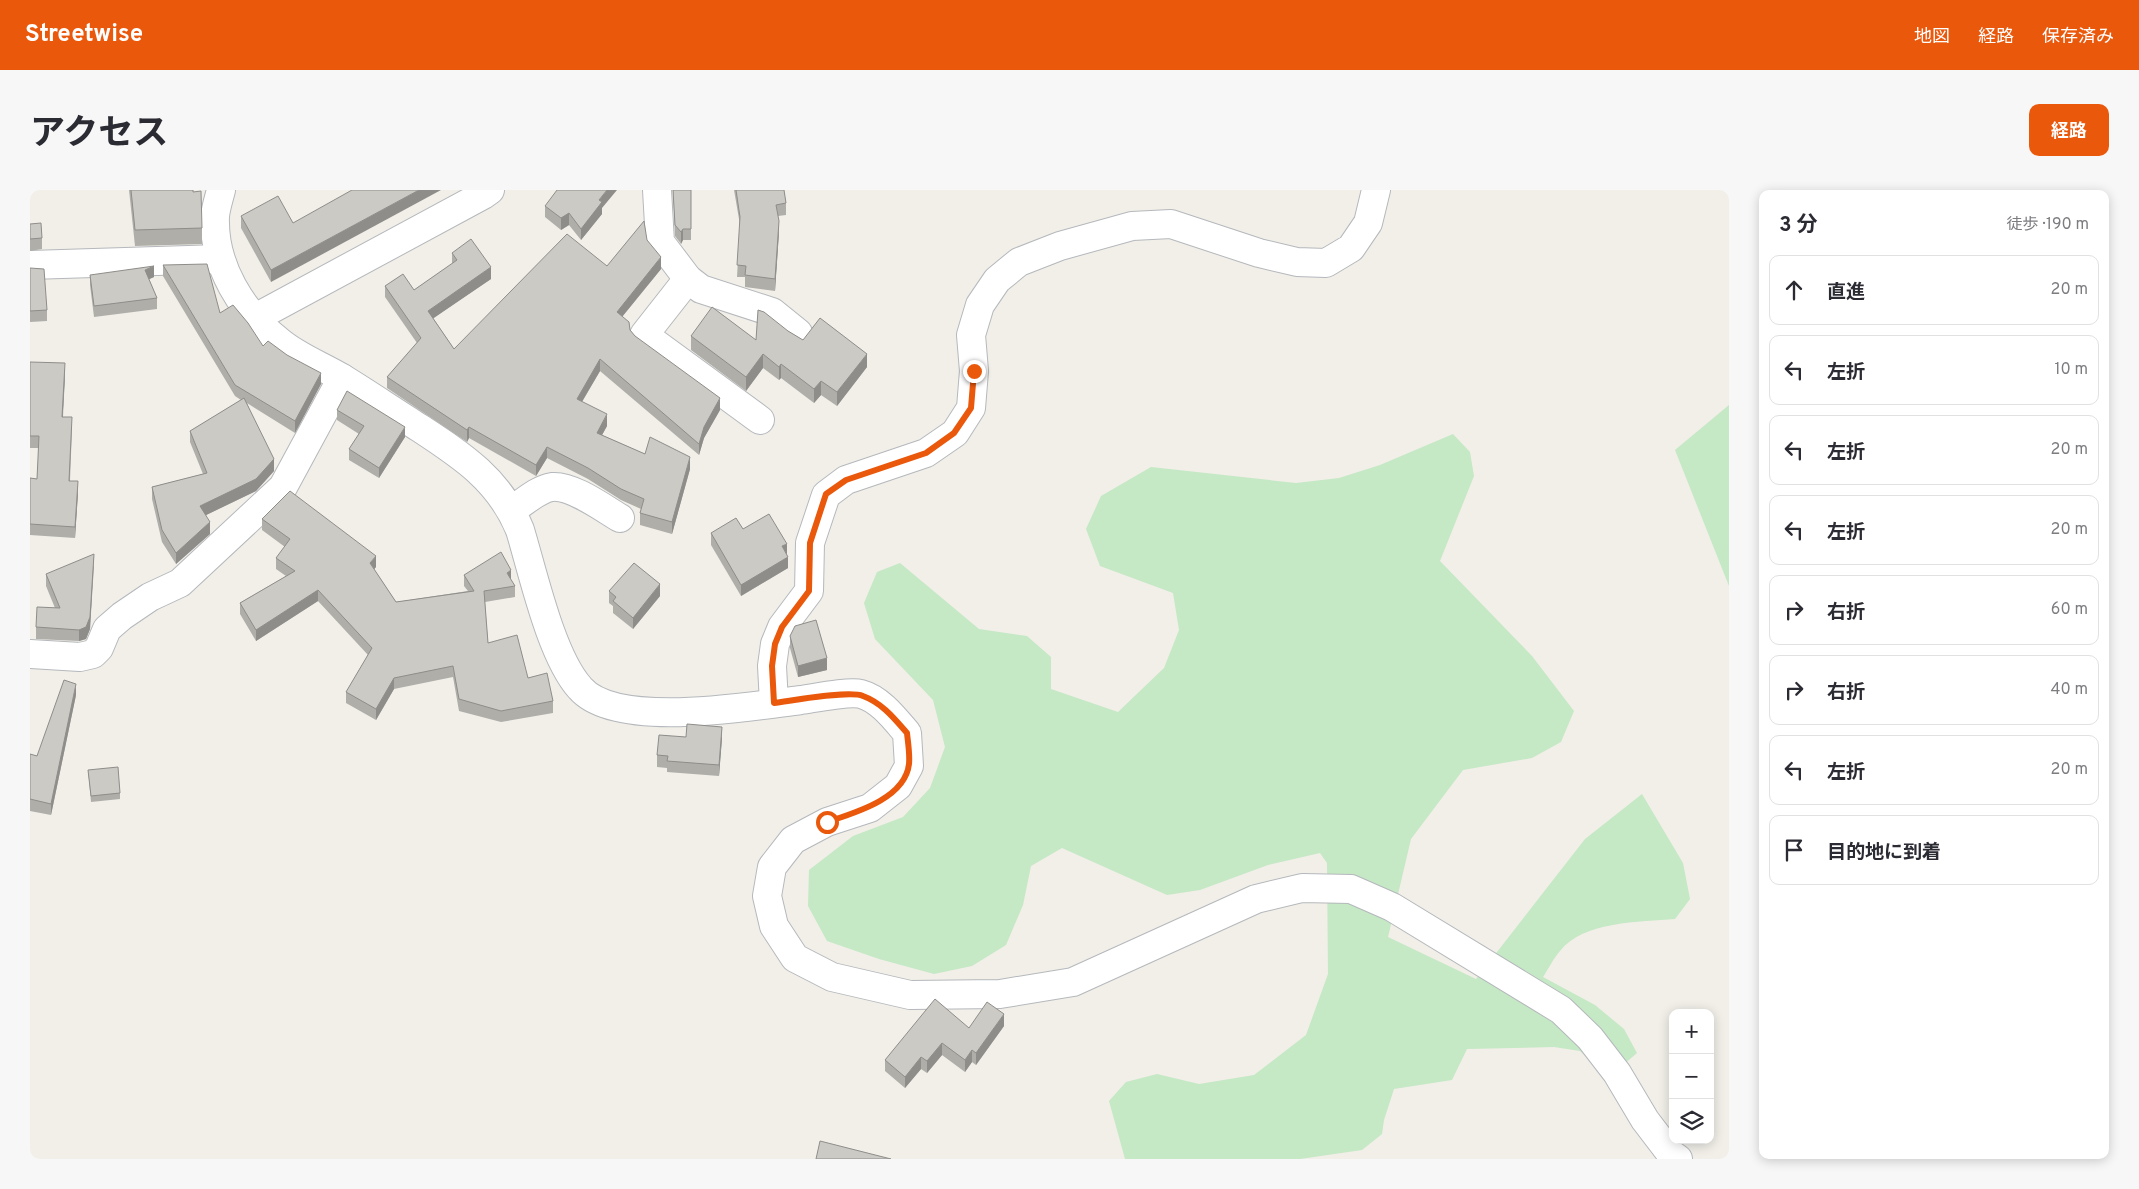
<!DOCTYPE html>
<html lang="ja">
<head>
<meta charset="utf-8">
<style>
	body { margin:0; font-family:Overpass,"Noto Sans JP",sans-serif; background:#f7f7f7; color:#2b2b33 }
	.controls { position:absolute; right:15px; bottom:15px; display:grid; overflow:hidden; border-radius:10px; box-shadow:0 2px 12px #0003 }
	.controls button { width:45px; height:45px; display:grid; place-items:center; padding:0; border:0; border-bottom:1px solid #e1e1e2; background:#fff; color:#2b2b33; font:25px sans-serif }
	.stop { position:absolute; width:15px; height:15px; margin:-11px; border:4px solid #ea580c; border-radius:50%; background:#fff }
	.stop.end { background:#ea580c; border-color:#fff; box-shadow:0 1px 5px #0008 }
	.list { margin:0; padding:0; list-style:none }
	h2 { display:flex; justify-content:space-between; align-items:center; height:65px; margin:0; padding:0 20px; font-size:21px }
	h2 small { font-size:16px; font-weight:400; color:#7c7c81 }
	.list li { display:grid; grid-template-columns:32px 1fr auto; gap:15px; align-items:center; box-sizing:border-box; height:70px; margin:0 10px 10px; padding:0 10px; border:1px solid #e1e1e2; border-radius:10px }
	.list b { display:block; font-size:19px; white-space:nowrap }
	.list em { font-size:16px; font-style:normal; color:#7c7c81 }
	.icon { flex:none; width:28px; height:28px; fill:none; stroke:currentColor; stroke-width:2; stroke-linecap:round; stroke-linejoin:round }
	.map { position:relative; flex:none; width:1699px; height:969px; overflow:hidden; border-radius:10px }
	header { display:flex; align-items:center; gap:30px; box-sizing:border-box; height:70px; padding:0 25px; background:#ea580c; color:#fff }
	header strong { font-size:24px }
	nav { display:flex; gap:28px; margin-inline-start:auto; font-size:18px }
	.intro { display:flex; align-items:center; justify-content:space-between; box-sizing:border-box; height:120px; padding:0 30px }
	h1 { margin:0; font-size:35px }
	.button { padding:12px 22px; border-radius:10px; background:#ea580c; color:#fff; font-size:18px; font-weight:700 }
	main { display:flex; gap:30px; padding:0 30px }
	aside { flex:1; background:#fff; border-radius:10px; box-shadow:0 2px 12px #0003 }
	.map>svg:first-child { display:block }
	.green { fill:#c5e8c5 }
	.lines { fill:none; stroke-linecap:round; stroke-linejoin:round }
	.minor-casing { stroke:#b5b8bc; stroke-width:30 }
	.minor { stroke:#fff; stroke-width:28 }
	.wall { fill:#afaea9 }
	.shaded-wall { fill:#8f8d8a }
	.building { fill:#cccac5; stroke:#8f8d8a }
	.route { stroke:#ea580c; stroke-width:6 }
</style>
</head>
<body>
<header>
<strong>Streetwise</strong>
<nav><a>地図</a><a>経路</a><a>保存済み</a></nav>
</header>
<div class="intro"><h1>アクセス</h1><a class="button">経路</a></div>
<main>
<div class="map">
<svg width="1699" height="969" viewBox="0 0 1699 969">
	<rect width="100%" height="100%" fill="#f1efe8"/>
	<g class="green">
		<path d="M 1699,215 L 1699,396 L 1645,260 Z"/>
		<path d="M 1423,244 L 1440,262 L 1444,286 L 1410,371 L 1502,466 L 1544,521 L 1531,552 L 1502,568 L 1433,580 L 1381,649 L 1358,747 L 1446,789 L 1555,649 L 1612,604 L 1653,673 L 1660,709 L 1645,729 C 1610,732 1553,731 1530,761 C 1523,769 1519,778 1513,787 L 1565,815 L 1594,839 L 1607,863 L 1578,888 L 1550,861 L 1524,857 L 1437,859 L 1422,890 L 1364,899 L 1354,930 L 1352,944 L 1332,960 L 1270,969 L 1095,969 L 1079,911 L 1096,892 L 1127,884 L 1169,894 L 1224,885 L 1276,845 L 1298,784 L 1297,673 L 1290,663 L 1238,675 L 1170,700 L 1137,705 L 1032,658 L 1001,676 L 993,715 L 976,755 L 942,776 L 904,784 L 849,769 L 797,751 L 778,716 L 779,680 L 823,646 L 873,627 L 900,598 L 915,557 L 903,510 L 845,449 L 834,413 L 847,382 L 870,373 L 949,439 L 997,446 L 1021,467 L 1021,499 L 1088,522 L 1134,478 L 1149,440 L 1143,403 L 1070,376 L 1056,339 L 1071,306 L 1121,277 L 1266,293 L 1309,288 L 1350,275 Z"/>
	</g>
	<g class="lines">
		<defs>
			<g id="minor">
				<path d="M 191,0 C 189,8 186,17 185,26 C 183,76 212,122 250,152 C 268,167 292,176 312,188 C 335,202 357,217 379,231 C 426,262 468,286 490,340 C 503,383 521,466 550,498 C 586,540 721,516 771,510 C 785,508 819,501 831,504 C 850,509 865,529 877,543 L 879,576 L 868,596 L 840,618 L 797,632 L 763,650 L 742,677 L 737,706 L 744,736 L 765,768 L 802,787 L 880,805 L 970,804 L 1043,792 L 1226,709 L 1272,698 L 1321,699 L 1362,717 L 1531,820 L 1560,848 L 1587,883 L 1615,930 L 1641,964 L 1648,969"/>
				<path d="M 627,0 L 630,52 L 658,89 L 671,99 L 742,122 L 768,143"/>
				<path d="M 0,75 L 190,69"/>
				<path d="M 658,89 L 614,145 L 730,230"/>
				<path d="M 225,128 L 453,5 L 460,0"/>
				<path d="M 482,320 C 493,313 508,299 522,297 C 542,295 573,318 590,328"/>
				<path d="M 0,464 L 50,467 L 63,464 L 69,458 L 77,439 L 92,426 L 120,407 L 150,393 L 253,297 L 312,188"/>
				<path d="M 744,513 L 742,476 L 745,454 L 752,437 L 779,401 L 780,353 L 796,305 L 816,290 L 896,263 L 925,243 L 941,218 L 944,181 L 941,145 L 950,115 L 967,90 L 989,72 L 1030,56 L 1102,36 L 1141,34 L 1229,63 L 1267,72 L 1296,73 L 1321,58 L 1338,33 L 1346,0"/>
			</g>
		</defs>
		<use href="#minor" class="minor-casing"/>
		<use href="#minor" class="minor"/>
	</g>
	<g class="wall">
		<path d="M 99,0 L 163,0 L 172,38 L 172,54 L 105,56 Z"/>
		<path d="M 643,0 L 661,0 L 661,50 L 653,50 L 651,54 L 645,46 Z"/>
		<path d="M 704,0 L 754,0 L 756,13 L 756,25 L 748,26 L 749,42 L 745,101 L 715,97 L 715,87 L 707,87 L 710,35 Z"/>
		<path d="M 515,16 L 572,18 L 572,24 L 551,50 L 539,35 L 531,40 L 515,27 Z"/>
		<path d="M 211,26 L 263,33 L 241,92 L 211,38 Z"/>
		<path d="M 0,34 L 12,48 L 12,59 L 0,61 Z"/>
		<path d="M 617,50 L 631,79 L 592,127 L 600,140 L 605,146 L 690,220 L 674,248 L 669,265 L 570,181 L 552,212 L 577,236 L 572,245 L 615,264 L 660,279 L 642,344 L 610,335 L 610,323 L 611,319 L 591,310 L 558,289 L 517,268 L 506,286 L 439,248 L 437,252 L 357,198 L 357,187 L 387,153 L 355,107 L 355,96 L 384,100 L 422,74 L 422,63 L 461,89 L 403,128 L 424,159 L 577,76 Z"/>
		<path d="M 133,75 L 190,123 L 233,156 L 291,194 L 265,243 L 217,213 L 244,281 L 226,301 L 176,325 L 180,344 L 146,374 L 132,352 L 122,309 L 122,297 L 173,284 L 160,252 L 160,241 L 211,210 L 205,206 L 133,86 Z"/>
		<path d="M 0,78 L 17,120 L 17,131 L 0,132 Z"/>
		<path d="M 60,85 L 124,87 L 119,89 L 127,108 L 127,119 L 64,127 L 60,95 Z"/>
		<path d="M 758,141 L 773,150 L 837,177 L 807,216 L 791,205 L 784,213 L 751,188 L 749,190 L 733,178 L 716,201 L 661,160 L 661,146 L 726,150 Z"/>
		<path d="M 0,172 L 35,185 L 33,227 L 42,238 L 40,291 L 48,303 L 45,348 L 0,345 L 0,288 L 7,289 L 9,258 L 0,258 Z"/>
		<path d="M 307,220 L 375,247 L 349,288 L 319,270 L 319,259 L 329,244 L 307,230 Z"/>
		<path d="M 232,329 L 346,377 L 344,379 L 366,412 L 438,401 L 434,396 L 434,385 L 481,390 L 485,396 L 485,407 L 455,412 L 458,453 L 498,488 L 523,511 L 523,523 L 471,532 L 429,521 L 423,487 L 364,499 L 346,530 L 316,513 L 316,502 L 338,465 L 288,411 L 226,451 L 210,424 L 210,413 L 256,386 L 246,379 L 246,368 L 255,357 L 232,340 Z"/>
		<path d="M 681,343 L 757,364 L 758,378 L 711,406 L 681,355 Z"/>
		<path d="M 64,376 L 60,439 L 56,449 L 49,451 L 6,449 L 6,437 L 25,418 L 16,396 L 16,384 Z"/>
		<path d="M 579,401 L 630,406 L 603,439 L 583,423 L 583,416 L 579,413 Z"/>
		<path d="M 760,446 L 797,480 L 768,487 L 760,458 Z"/>
		<path d="M 46,505 L 21,625 L 0,621 L 0,564 L 7,566 Z"/>
		<path d="M 656,547 L 692,548 L 689,586 L 637,582 L 637,578 L 627,577 L 627,565 Z"/>
		<path d="M 58,580 L 90,603 L 90,609 L 61,612 Z"/>
		<path d="M 974,836 L 946,875 L 942,872 L 935,882 L 912,865 L 897,883 L 891,879 L 875,898 L 855,881 L 855,870 L 939,838 Z"/>
	</g>
	<g class="shaded-wall">
		<path d="M 389,0 L 411,0 L 241,92 L 241,80 Z"/>
		<path d="M 577,0 L 587,0 L 572,18 L 572,24 L 551,50 L 551,39 L 569,10 Z"/>
		<path d="M 539,23 L 539,35 L 531,40 L 531,28 Z"/>
		<path d="M 749,31 L 749,42 L 745,101 L 745,89 Z"/>
		<path d="M 653,39 L 653,50 L 651,54 L 651,42 Z"/>
		<path d="M 631,67 L 631,79 L 587,133 L 587,122 Z"/>
		<path d="M 124,76 L 124,87 L 115,91 L 115,80 Z"/>
		<path d="M 461,77 L 461,89 L 398,132 L 398,121 Z"/>
		<path d="M 733,164 L 733,178 L 716,201 L 716,187 Z"/>
		<path d="M 837,164 L 837,177 L 807,216 L 807,202 Z"/>
		<path d="M 570,169 L 570,181 L 547,220 L 547,209 Z"/>
		<path d="M 35,173 L 35,185 L 32,238 L 32,227 Z"/>
		<path d="M 751,174 L 751,188 L 749,190 L 749,177 Z"/>
		<path d="M 291,183 L 291,194 L 265,243 L 265,231 Z"/>
		<path d="M 791,191 L 791,205 L 784,213 L 784,199 Z"/>
		<path d="M 690,208 L 690,220 L 674,248 L 669,265 L 669,254 L 674,237 Z"/>
		<path d="M 577,224 L 577,236 L 567,254 L 567,243 Z"/>
		<path d="M 375,237 L 375,247 L 349,288 L 349,278 Z"/>
		<path d="M 439,237 L 439,248 L 437,252 L 437,240 Z"/>
		<path d="M 517,257 L 517,268 L 506,286 L 506,275 Z"/>
		<path d="M 660,267 L 660,279 L 642,344 L 642,332 Z"/>
		<path d="M 244,269 L 244,281 L 226,301 L 170,328 L 170,316 Z"/>
		<path d="M 48,291 L 48,303 L 45,348 L 45,337 Z"/>
		<path d="M 180,332 L 180,344 L 146,374 L 146,363 Z"/>
		<path d="M 757,354 L 757,365 L 752,356 Z"/>
		<path d="M 64,364 L 60,439 L 56,449 L 49,451 L 49,440 Z"/>
		<path d="M 346,366 L 346,377 L 340,384 L 340,373 Z"/>
		<path d="M 758,367 L 758,378 L 711,406 L 711,395 Z"/>
		<path d="M 481,380 L 481,392 L 477,383 Z"/>
		<path d="M 630,394 L 630,406 L 603,439 L 603,428 Z"/>
		<path d="M 288,400 L 288,411 L 226,451 L 226,440 Z"/>
		<path d="M 797,468 L 797,480 L 768,487 L 768,476 Z"/>
		<path d="M 364,488 L 364,499 L 346,530 L 346,519 Z"/>
		<path d="M 46,494 L 46,505 L 21,625 L 21,614 Z"/>
		<path d="M 692,537 L 692,548 L 689,586 L 689,575 Z"/>
		<path d="M 974,824 L 974,836 L 946,875 L 946,863 Z"/>
		<path d="M 912,853 L 912,865 L 897,883 L 897,871 Z"/>
		<path d="M 942,860 L 942,872 L 935,882 L 935,870 Z"/>
		<path d="M 891,867 L 891,879 L 875,898 L 875,887 Z"/>
	</g>
	<g class="building">
		<path d="M 101,0 L 163,0 L 163,2 L 171,1 L 172,38 L 105,40 Z"/>
		<path d="M 322,0 L 389,0 L 241,80 L 211,26 L 248,6 L 263,33 Z"/>
		<path d="M 527,0 L 577,0 L 569,10 L 572,12 L 551,39 L 539,23 L 531,28 L 515,16 Z"/>
		<path d="M 643,0 L 661,0 L 661,39 L 653,39 L 651,42 L 645,35 Z"/>
		<path d="M 706,0 L 754,0 L 756,13 L 746,15 L 749,31 L 745,89 L 715,85 L 716,76 L 707,75 L 710,27 Z"/>
		<path d="M 614,31 L 617,50 L 631,67 L 587,122 L 599,132 L 600,140 L 605,146 L 690,208 L 674,237 L 669,254 L 570,169 L 547,209 L 577,224 L 567,243 L 615,264 L 620,247 L 660,267 L 642,332 L 610,323 L 614,309 L 591,299 L 558,278 L 517,257 L 506,275 L 439,237 L 437,240 L 357,187 L 391,148 L 355,96 L 373,84 L 384,100 L 427,70 L 422,63 L 441,49 L 461,77 L 398,121 L 424,159 L 537,44 L 577,76 Z"/>
		<path d="M 11,33 L 12,48 L 0,49 L 0,34 Z"/>
		<path d="M 177,74 L 190,123 L 203,115 L 218,133 L 233,156 L 238,151 L 257,165 L 291,183 L 265,231 L 205,195 L 133,75 Z"/>
		<path d="M 124,76 L 115,80 L 127,108 L 64,116 L 60,85 Z"/>
		<path d="M 0,78 L 14,79 L 17,120 L 0,121 Z"/>
		<path d="M 682,117 L 726,150 L 728,120 L 734,122 L 758,141 L 773,150 L 790,128 L 837,164 L 807,202 L 791,191 L 784,199 L 751,174 L 749,177 L 733,164 L 716,187 L 661,146 Z"/>
		<path d="M 0,172 L 35,173 L 32,227 L 42,227 L 39,291 L 48,291 L 45,337 L 0,334 L 0,288 L 7,289 L 9,246 L 0,246 Z"/>
		<path d="M 317,201 L 375,237 L 349,278 L 319,259 L 334,236 L 307,220 Z"/>
		<path d="M 214,208 L 244,269 L 226,289 L 170,316 L 180,332 L 146,363 L 132,340 L 122,297 L 177,283 L 160,241 Z"/>
		<path d="M 260,301 L 346,366 L 340,373 L 366,412 L 444,401 L 434,385 L 471,362 L 481,380 L 477,383 L 485,396 L 454,401 L 458,453 L 487,445 L 498,488 L 517,483 L 523,511 L 471,521 L 429,509 L 423,476 L 364,488 L 346,519 L 316,502 L 342,458 L 288,400 L 226,440 L 210,413 L 265,381 L 246,368 L 260,349 L 232,329 Z"/>
		<path d="M 739,324 L 757,354 L 752,356 L 758,367 L 711,395 L 681,343 L 706,328 L 713,339 Z"/>
		<path d="M 64,364 L 60,427 L 56,437 L 49,440 L 6,437 L 7,417 L 30,418 L 16,384 Z"/>
		<path d="M 604,373 L 630,394 L 603,428 L 583,411 L 586,407 L 579,401 Z"/>
		<path d="M 786,430 L 797,468 L 768,476 L 760,446 L 765,436 Z"/>
		<path d="M 34,490 L 46,494 L 21,614 L 0,609 L 0,564 L 7,566 Z"/>
		<path d="M 657,534 L 692,537 L 689,575 L 637,571 L 638,566 L 627,565 L 629,545 L 656,547 Z"/>
		<path d="M 88,577 L 90,603 L 61,606 L 58,580 Z"/>
		<path d="M 905,809 L 939,838 L 957,812 L 974,824 L 946,863 L 942,860 L 935,870 L 912,853 L 897,871 L 891,867 L 875,887 L 855,870 Z"/>
		<path d="M 790,951 L 861,969 L 786,969 Z"/>
	</g>
	<g class="lines">
		<path class="route" d="M 797,632 C 824,623 875,609 879,574 C 880,564 878,553 877,543 C 864,528 852,513 833,506 C 819,500 761,511 744,513 L 742,476 L 745,454 L 752,437 L 779,401 L 780,353 L 796,304 L 816,290 L 896,263 L 924,243 L 941,218 L 944,181"/>
	</g>
</svg>
<div class="controls">
<button>+</button>
<button>−</button>
<button><svg class="icon" aria-label="layers" viewBox="0 0 24 24"><path d="M12 4l9 5-9 5-9-5zM3 14l9 5 9-5"/></svg></button>
</div>
<div class="stop" style="left:797px;top:632px"></div>
<div class="stop end" style="left:944px;top:181px"></div>
</div>
<aside>
<h2>3 分<small>徒歩 · 190 m</small></h2>
<ul class="list">
<li><svg class="icon" aria-label="ahead" viewBox="0 0 24 24"><path d="M12 20V5M6 11l6-6 6 6"/></svg><div><b>直進</b></div><em>20 m</em></li>
<li><svg class="icon" aria-label="left" viewBox="0 0 24 24"><path d="M17 20v-9H6M10 6l-5 5 5 5"/></svg><div><b>左折</b></div><em>10 m</em></li>
<li><svg class="icon" aria-label="left" viewBox="0 0 24 24"><path d="M17 20v-9H6M10 6l-5 5 5 5"/></svg><div><b>左折</b></div><em>20 m</em></li>
<li><svg class="icon" aria-label="left" viewBox="0 0 24 24"><path d="M17 20v-9H6M10 6l-5 5 5 5"/></svg><div><b>左折</b></div><em>20 m</em></li>
<li><svg class="icon" aria-label="right" viewBox="0 0 24 24"><path d="M7 20v-9h11M14 6l5 5-5 5"/></svg><div><b>右折</b></div><em>60 m</em></li>
<li><svg class="icon" aria-label="right" viewBox="0 0 24 24"><path d="M7 20v-9h11M14 6l5 5-5 5"/></svg><div><b>右折</b></div><em>40 m</em></li>
<li><svg class="icon" aria-label="left" viewBox="0 0 24 24"><path d="M17 20v-9H6M10 6l-5 5 5 5"/></svg><div><b>左折</b></div><em>20 m</em></li>
<li><svg class="icon" aria-label="arrive" viewBox="0 0 24 24"><path d="M6 21V4h12l-3 4 3 4H6"/></svg><div><b>目的地に到着</b></div></li>
</ul>
</aside>
</main>
</body>
</html>
